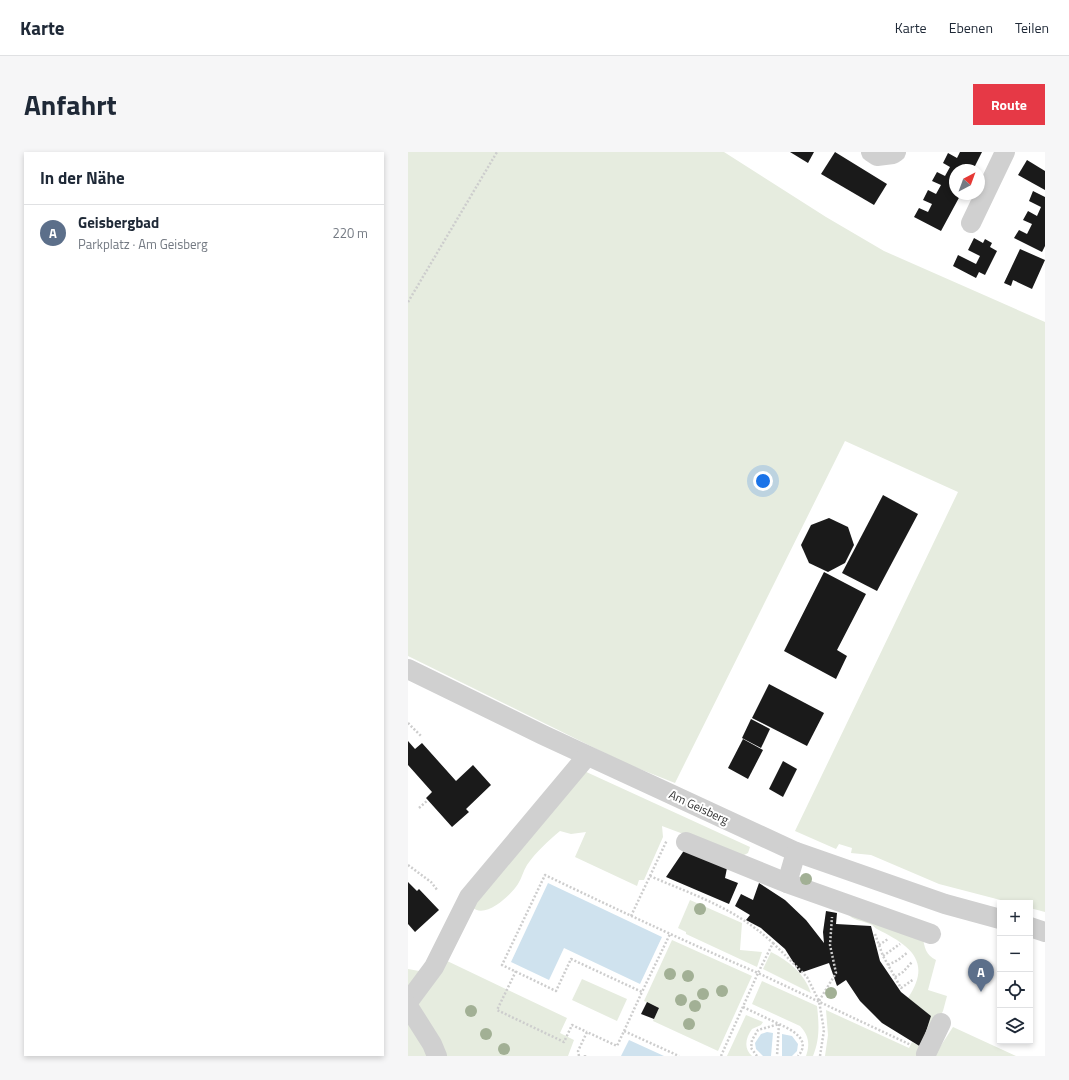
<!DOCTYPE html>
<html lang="de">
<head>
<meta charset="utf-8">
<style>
	body { margin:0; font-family:"Titillium Web",sans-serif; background:#f6f6f7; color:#1f2937 }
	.controls { position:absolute; right:12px; bottom:12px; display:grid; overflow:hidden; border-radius:0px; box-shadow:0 2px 6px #0003 }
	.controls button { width:36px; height:36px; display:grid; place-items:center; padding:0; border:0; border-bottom:1px solid #e0e1e3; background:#fff; color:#1f2937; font:20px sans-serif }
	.compass { position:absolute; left:541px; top:12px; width:36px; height:36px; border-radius:50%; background:#fff; box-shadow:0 2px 6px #0003; rotate:41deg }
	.you { position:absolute; left:355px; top:329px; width:14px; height:14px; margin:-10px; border:3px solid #fff; border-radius:50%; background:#1a73e8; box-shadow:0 0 0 6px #1a73e833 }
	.badge { display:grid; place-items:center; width:26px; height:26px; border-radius:50%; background:#e63946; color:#fff; font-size:13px; font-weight:700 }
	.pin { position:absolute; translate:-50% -33px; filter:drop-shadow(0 1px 2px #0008) }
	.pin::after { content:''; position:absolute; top:21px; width:14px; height:12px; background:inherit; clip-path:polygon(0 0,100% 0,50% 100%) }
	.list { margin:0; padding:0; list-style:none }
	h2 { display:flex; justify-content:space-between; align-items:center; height:52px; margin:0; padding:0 16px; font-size:17px }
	h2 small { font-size:13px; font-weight:400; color:#747a83 }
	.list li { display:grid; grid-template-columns:26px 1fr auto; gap:12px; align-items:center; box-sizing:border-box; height:56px; padding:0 16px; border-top:1px solid #e0e1e3 }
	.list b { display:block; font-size:15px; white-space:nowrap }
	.list p { margin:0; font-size:13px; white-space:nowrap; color:#747a83 }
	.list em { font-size:13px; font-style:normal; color:#747a83 }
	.icon { flex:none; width:22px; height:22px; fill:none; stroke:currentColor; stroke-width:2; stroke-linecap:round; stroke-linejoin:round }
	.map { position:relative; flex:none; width:637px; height:904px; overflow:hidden; border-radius:0px }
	header { display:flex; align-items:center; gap:24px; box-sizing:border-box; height:56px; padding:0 20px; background:#fff; border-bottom:1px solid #e0e1e3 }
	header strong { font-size:19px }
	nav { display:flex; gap:22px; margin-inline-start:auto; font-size:14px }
	.intro { display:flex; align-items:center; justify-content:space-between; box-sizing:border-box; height:96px; padding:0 24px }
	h1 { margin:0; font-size:28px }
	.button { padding:10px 18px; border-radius:0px; background:#e63946; color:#fff; font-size:14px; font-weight:700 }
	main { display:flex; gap:24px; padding:0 24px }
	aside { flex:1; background:#fff; border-radius:0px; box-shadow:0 2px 6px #0003 }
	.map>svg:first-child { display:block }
	.green { fill:#e6ecdf }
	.water { fill:#cfe2ee }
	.building { fill:#1a1a1a }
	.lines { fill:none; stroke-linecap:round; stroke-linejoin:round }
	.path { stroke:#cdcdcd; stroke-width:2.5; stroke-dasharray:2 2; stroke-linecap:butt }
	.minor { stroke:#d0d0d0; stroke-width:20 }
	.tree { fill:#a2b095 }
	.labels { text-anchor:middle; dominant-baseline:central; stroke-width:4; stroke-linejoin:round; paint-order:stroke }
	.street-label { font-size:12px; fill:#333; stroke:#fff }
</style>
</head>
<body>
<header>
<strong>Karte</strong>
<nav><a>Karte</a><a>Ebenen</a><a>Teilen</a></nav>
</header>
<div class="intro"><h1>Anfahrt</h1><a class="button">Route</a></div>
<main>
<aside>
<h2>In der Nähe<small></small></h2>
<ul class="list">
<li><span class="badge" style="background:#5c6f8a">A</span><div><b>Geisbergbad</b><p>Parkplatz · Am Geisberg</p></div><em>220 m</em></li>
</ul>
</aside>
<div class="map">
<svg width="637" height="904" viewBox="0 0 637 904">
	<rect width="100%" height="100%" fill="#fff"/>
	<g class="green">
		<path d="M 0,0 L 316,0 L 418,65 L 476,99 L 637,170 L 637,760 L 622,756 L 622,751 L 604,751 L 531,732 L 463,703 L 443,701 L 444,696 L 431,692 L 428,697 L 387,679 L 550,340 L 437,289 L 267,631 L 219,612 L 0,504 Z"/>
		<path d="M 174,618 L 342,695 L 340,701 L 334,704 L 254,674 L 255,685 L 236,728 L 231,728 L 229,734 L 167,705 L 178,680 L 163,682 L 152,679 C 140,689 128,700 119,713 C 115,719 114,726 110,732 C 103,743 77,768 64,755 Z"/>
		<path d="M 282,748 L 334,771 L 332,798 L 354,800 L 349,815 L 278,782 L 278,780 L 270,776 Z"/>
		<path d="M 440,762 L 515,785 C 516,795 518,803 528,808 L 520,838 L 539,844 L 535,859 L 517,895 L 530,898 L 545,875 L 608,904 L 417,904 L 420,883 L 418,858 L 501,896 L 504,890 L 513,895 L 523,864 L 500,846 C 525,809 501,793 469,777 C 467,776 465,773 462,772 C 455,769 444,768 440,762 Z"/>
		<path d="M 264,788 L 344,824 L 310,899 L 245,869 L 251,856 L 236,849 Z"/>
		<path d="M 363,800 C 381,809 396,821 403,841 L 355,817 Z"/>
		<path d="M 35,807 L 159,866 L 152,881 L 166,888 L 160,904 L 0,904 L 0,817 L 28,822 Z"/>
		<path d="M 174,827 L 219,847 L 209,869 L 164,848 Z"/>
		<path d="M 354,829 L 409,854 C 411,872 412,887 405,904 L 398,904 C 402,893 401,883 392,874 L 344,852 Z"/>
		<path d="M 338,863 L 355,870 L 353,873 L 344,877 C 338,885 335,896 344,904 L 319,904 Z"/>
	</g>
	<g class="water">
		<path d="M 140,731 L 254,785 L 232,832 L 156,796 L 141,828 L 103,810 Z"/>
		<path d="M 359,880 L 365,881 L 363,904 L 355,904 L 348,897 L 347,891 L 353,882 Z"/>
		<path d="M 374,882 L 384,884 L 390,892 L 389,899 L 384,904 L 374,904 Z"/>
		<path d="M 221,888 L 256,904 L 213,904 Z"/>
	</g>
	<g class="building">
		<path d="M 382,0 L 406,0 L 400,11 Z"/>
		<path d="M 427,0 L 479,32 L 466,53 L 413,22 Z"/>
		<path d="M 552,0 L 574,0 L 565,18 L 547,18 L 547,42 L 553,42 L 533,79 L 506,65 L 511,56 L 520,60 L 524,52 L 515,48 L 520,38 L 528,42 L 533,33 L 524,29 L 529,20 L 537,24 L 542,15 L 535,11 L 540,1 L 549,6 Z"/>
		<path d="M 619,8 L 637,19 L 637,38 L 610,23 Z"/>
		<path d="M 625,39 L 637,45 L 637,94 L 634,100 L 606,86 L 611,78 L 619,82 L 624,72 L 615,68 L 620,59 L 629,64 L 633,55 L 621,49 Z"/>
		<path d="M 566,86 L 575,91 L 577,87 L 584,91 L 582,95 L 589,99 L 577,123 L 571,120 L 568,126 L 545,114 L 550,103 L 568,112 L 572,104 L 560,98 Z"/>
		<path d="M 612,97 L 637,108 L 624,137 L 605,128 L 603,134 L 596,131 Z"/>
		<path d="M 475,343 L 510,362 L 469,439 L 434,421 Z"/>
		<path d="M 421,366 L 440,375 L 446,393 L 437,411 L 420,420 L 401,411 L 393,393 L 403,373 Z"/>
		<path d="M 416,420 L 458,442 L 429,498 L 439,504 L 428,527 L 376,499 Z"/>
		<path d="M 361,532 L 416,561 L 399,594 L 344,566 Z"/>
		<path d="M 343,567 L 362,577 L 353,596 L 334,586 Z"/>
		<path d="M 335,587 L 355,598 L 340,627 L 320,616 Z"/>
		<path d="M 0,589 L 7,597 L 14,591 L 48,629 L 65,613 L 83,633 L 58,657 L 61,660 L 44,675 L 18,646 L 24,640 L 0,613 Z"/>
		<path d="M 375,609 L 389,617 L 375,645 L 361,637 Z"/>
		<path d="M 277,697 L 319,716 L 317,726 L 330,731 L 321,752 L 258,725 Z"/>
		<path d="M 0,730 L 9,739 L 11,737 L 31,758 L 7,780 L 0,772 Z"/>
		<path d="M 351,731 L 377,748 L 398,768 L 416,791 L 415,780 L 418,759 L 429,761 L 428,772 L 463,774 L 472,809 L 493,840 L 523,864 L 513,895 L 474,871 L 452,849 L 438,828 L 429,834 L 421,811 L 392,821 L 377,797 L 353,776 L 338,768 L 342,763 L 327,754 L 333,742 L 345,748 Z"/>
		<path d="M 239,850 L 251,856 L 246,867 L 233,862 Z"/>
	</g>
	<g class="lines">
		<g class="path">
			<path d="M 0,150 L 89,0"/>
			<path d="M 0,571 L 13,584"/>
			<path d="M 11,656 L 20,648"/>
			<path d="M 0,713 L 23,730 L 30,739"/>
			<path d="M 242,724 L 259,688"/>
			<path d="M 223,764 L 242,724 C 288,744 327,756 365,791 L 350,821 C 278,790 208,757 137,723 L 94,813 L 148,839 L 163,807 L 234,840 L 262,782"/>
			<path d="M 467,782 L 475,804 L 493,836 L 506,827"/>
			<path d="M 365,791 L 399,825 L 411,849"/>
			<path d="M 471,793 L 480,787"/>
			<path d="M 475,804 L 492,792"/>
			<path d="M 480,813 L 490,808 L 499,801"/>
			<path d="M 108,819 L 89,858 L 156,890 L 164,873 L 179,880"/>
			<path d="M 487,825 L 495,820 L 504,810"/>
			<path d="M 335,855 L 371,872 L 369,904"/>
			<path d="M 216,879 L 234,840"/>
			<path d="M 177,903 L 177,904"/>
			<path d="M 171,904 L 170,899 L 179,880 L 209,894 L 216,879 L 271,904"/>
			<path d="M 313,904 L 350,821 L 503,893"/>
			<path d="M 349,904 L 343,896 L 344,888 L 350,878 L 371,872 C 384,878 404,888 390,904"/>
			<path d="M 412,904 L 416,878 L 411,849 L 428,821 L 422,793 L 424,765"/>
		</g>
		<g class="minor">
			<path d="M 463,0 L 469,4 L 485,2 L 488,0"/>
			<path d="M 563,71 L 597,0"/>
			<path d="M 0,517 L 135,583 L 388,700 L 537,752 L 592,767"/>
			<path d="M 278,690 L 379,731"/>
			<path d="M 388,700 L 379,731 L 523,782"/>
			<path d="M 622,775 L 637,780"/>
			<path d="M 0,850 L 26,815 L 61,745 L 179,604"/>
			<path d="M 0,854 L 24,892 L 29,904"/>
			<path d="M 518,902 L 533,871"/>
		</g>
	</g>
	<g class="tree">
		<circle cx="398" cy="727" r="6"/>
		<circle cx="292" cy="757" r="6"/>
		<circle cx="262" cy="822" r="6"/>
		<circle cx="280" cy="824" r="6"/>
		<circle cx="314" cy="839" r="6"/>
		<circle cx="423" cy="841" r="6"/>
		<circle cx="295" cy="842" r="6"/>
		<circle cx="273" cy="848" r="6"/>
		<circle cx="287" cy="854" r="6"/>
		<circle cx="63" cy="859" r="6"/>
		<circle cx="281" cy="872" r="6"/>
		<circle cx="78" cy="882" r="6"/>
		<circle cx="96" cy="897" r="6"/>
	</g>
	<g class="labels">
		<g class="street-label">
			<text transform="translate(291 655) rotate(25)">Am Geisberg</text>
		</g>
	</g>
</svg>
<div class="controls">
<button>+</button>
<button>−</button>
<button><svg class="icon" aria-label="locate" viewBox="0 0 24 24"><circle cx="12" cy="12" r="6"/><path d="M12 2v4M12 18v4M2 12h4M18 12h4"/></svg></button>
<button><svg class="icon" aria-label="layers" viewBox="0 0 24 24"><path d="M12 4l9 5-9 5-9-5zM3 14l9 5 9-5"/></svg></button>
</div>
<svg class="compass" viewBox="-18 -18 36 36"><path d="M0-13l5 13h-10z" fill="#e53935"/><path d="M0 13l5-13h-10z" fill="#747a83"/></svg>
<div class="you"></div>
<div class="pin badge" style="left:573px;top:840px;background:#5c6f8a">A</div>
</div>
</main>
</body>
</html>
